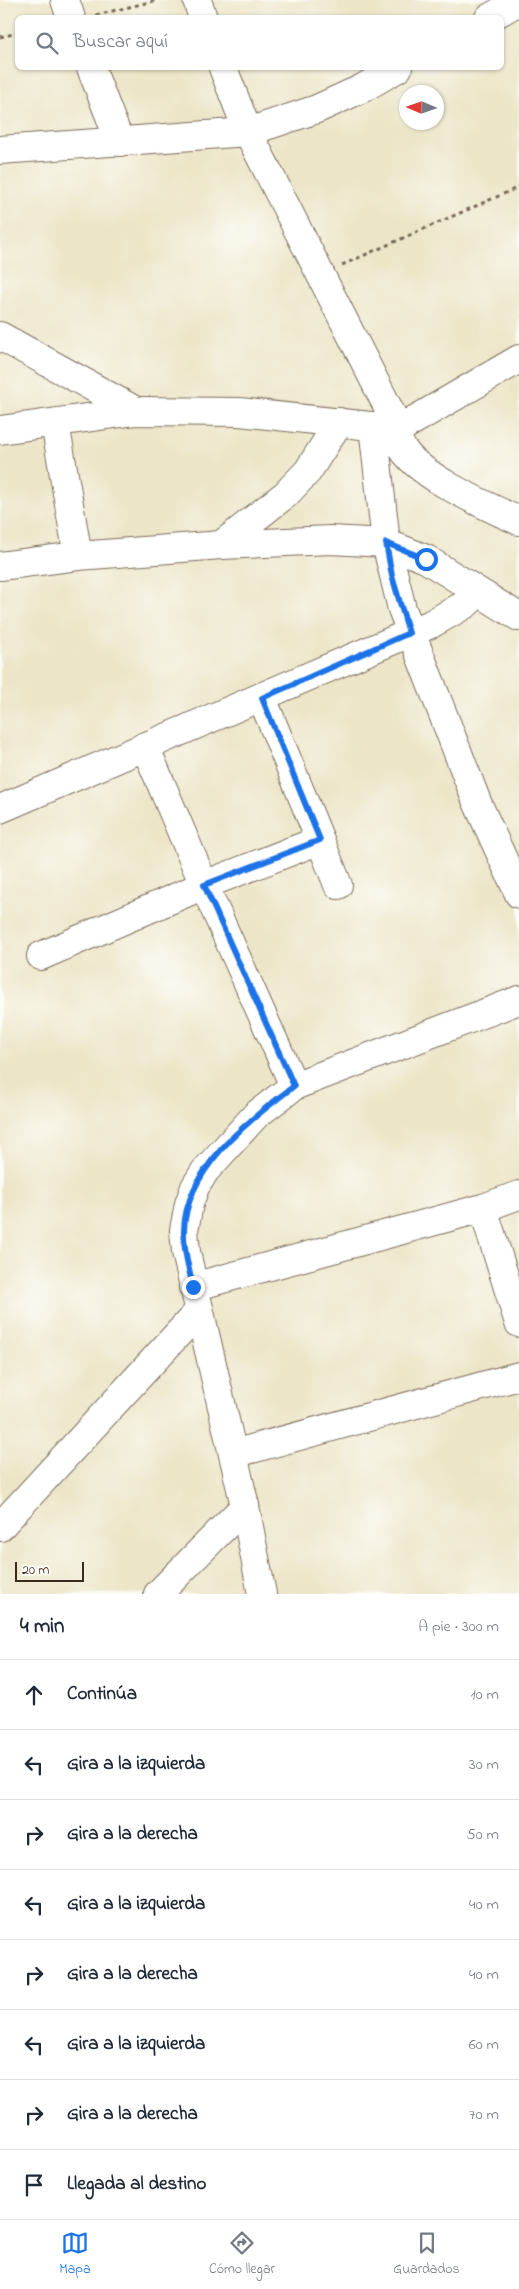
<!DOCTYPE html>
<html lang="es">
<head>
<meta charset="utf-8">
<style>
	body { margin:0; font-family:"Indie Flower",sans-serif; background:#f2f2f3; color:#1f2937 }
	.compass { position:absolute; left:399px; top:85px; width:45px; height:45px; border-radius:50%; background:#fff; box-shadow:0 1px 4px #0004; rotate:272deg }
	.scale { position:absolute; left:15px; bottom:12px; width:69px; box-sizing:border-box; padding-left:5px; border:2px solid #3b2a1e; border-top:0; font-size:14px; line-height:18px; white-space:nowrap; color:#3b2a1e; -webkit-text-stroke:4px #fdfcf7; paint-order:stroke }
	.stop { position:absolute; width:15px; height:15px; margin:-11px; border:4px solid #1a73e8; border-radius:50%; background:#fff }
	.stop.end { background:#1a73e8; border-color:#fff; box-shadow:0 1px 5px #0008 }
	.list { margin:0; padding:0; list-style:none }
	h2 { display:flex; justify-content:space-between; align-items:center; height:65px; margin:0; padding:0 20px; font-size:21px }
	h2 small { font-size:16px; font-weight:400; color:#747a83 }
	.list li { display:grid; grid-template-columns:32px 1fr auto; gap:15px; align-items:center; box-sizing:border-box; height:70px; padding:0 20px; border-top:1px solid #e0e1e3 }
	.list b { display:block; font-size:19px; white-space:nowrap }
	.list em { font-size:16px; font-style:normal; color:#747a83 }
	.icon { flex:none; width:28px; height:28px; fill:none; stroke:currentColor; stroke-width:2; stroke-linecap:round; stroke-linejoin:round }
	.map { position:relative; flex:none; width:519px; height:1594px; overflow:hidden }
	.search { position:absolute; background:#fff; box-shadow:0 1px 4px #0004; left:15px; right:15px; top:15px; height:55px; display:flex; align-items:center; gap:12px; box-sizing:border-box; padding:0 18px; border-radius:8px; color:#747a83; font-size:19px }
	.sheet { height:625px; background:#fff }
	nav { display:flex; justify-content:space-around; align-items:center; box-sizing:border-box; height:70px; border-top:1px solid #e0e1e3; background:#fff; font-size:14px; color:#747a83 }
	nav a { display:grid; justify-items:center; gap:2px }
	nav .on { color:#1a73e8 }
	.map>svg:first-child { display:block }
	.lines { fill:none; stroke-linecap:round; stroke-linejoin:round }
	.street-casing { stroke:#796b59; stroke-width:30 }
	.path { stroke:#796b59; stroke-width:3; stroke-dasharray:4 4; stroke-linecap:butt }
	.street { stroke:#fff; stroke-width:28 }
	.route { stroke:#1a73e8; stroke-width:6 }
</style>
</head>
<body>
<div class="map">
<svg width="519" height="1594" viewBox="0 0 519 1594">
	<rect width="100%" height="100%" fill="#fdfcf7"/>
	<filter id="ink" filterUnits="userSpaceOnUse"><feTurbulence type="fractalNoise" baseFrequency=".02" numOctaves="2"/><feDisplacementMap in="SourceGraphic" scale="10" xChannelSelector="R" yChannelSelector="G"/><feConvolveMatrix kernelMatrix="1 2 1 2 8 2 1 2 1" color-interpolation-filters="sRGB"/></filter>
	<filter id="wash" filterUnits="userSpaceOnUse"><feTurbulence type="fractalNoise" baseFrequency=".0096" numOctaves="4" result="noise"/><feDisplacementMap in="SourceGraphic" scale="20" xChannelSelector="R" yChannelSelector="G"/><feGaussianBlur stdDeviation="1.12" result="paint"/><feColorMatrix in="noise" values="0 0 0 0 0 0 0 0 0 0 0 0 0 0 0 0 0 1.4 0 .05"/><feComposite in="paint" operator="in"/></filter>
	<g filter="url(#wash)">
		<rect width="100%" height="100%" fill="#ece5c7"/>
	</g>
	<g filter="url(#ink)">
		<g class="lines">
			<defs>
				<g id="street">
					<path d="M 65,0 L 71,18"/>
					<path d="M 197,0 L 203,18"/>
					<path d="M 489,18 L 519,1"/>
					<path d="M 91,68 L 120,142"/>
					<path d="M 223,68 L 248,132 L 399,429 C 399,434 398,439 400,444 C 414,475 489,507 519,521"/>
					<path d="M 0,150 L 248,132 L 317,109 L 363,88 L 398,68"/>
					<path d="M 0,336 L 136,411"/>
					<path d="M 55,423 L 78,556"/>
					<path d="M 373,426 L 386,543 L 402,609 L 477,802 L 519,894"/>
					<path d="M 0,430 L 136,411 L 239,412 L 399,429 L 519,359"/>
					<path d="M 221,545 L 286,494 L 308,471 L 339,422"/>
					<path d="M 0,566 L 78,556 L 221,545 L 330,540 L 386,543 L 426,559 L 519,617"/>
					<path d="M 145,746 L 204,885 L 294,1086"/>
					<path d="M 0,809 L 431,624 L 466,604 L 478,592"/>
					<path d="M 320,840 L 338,885"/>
					<path d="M 41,956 L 204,885 L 320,840 L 262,698"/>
					<path d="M 483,1208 L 519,1323"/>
					<path d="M 193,1287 L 483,1208 L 519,1195"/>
					<path d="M 233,1454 L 519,1376"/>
					<path d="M 0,1527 L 199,1311"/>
					<path d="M 158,1594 L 245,1506"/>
					<path d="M 262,1594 L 245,1506 L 186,1252 L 184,1230 L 189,1204 L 195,1187 L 205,1171 L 256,1115 L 294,1086 L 519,1000"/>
				</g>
			</defs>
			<use href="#street" class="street-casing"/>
			<g class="path">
				<path d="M 96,15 L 158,0"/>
				<path d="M 0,37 L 18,33"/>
				<path d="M 342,265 L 519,187"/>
			</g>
			<use href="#street" class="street"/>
		</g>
	</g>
	<g class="lines" filter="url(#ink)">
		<path class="route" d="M 193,1287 C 189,1269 183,1249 184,1230 C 186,1167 249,1121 294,1086 L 204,885 L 320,840 L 262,698 L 409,633 L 392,576 L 386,543 L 426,559"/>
	</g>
</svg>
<svg class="compass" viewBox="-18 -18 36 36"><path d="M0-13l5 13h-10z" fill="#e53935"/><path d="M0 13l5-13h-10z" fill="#747a83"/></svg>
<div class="scale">20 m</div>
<div class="stop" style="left:426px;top:559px"></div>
<div class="stop end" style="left:193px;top:1287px"></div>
<div class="search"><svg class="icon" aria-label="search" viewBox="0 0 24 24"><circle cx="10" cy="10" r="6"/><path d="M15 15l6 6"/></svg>Buscar aquí</div>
</div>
<section class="sheet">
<h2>4 min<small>A pie · 300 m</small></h2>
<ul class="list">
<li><svg class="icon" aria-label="ahead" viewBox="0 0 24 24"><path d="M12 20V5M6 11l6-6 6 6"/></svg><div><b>Continúa</b></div><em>10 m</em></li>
<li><svg class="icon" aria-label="left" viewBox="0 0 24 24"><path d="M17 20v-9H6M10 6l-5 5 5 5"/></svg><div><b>Gira a la izquierda</b></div><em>30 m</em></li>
<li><svg class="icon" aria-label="right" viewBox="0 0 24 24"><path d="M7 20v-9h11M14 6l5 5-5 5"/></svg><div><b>Gira a la derecha</b></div><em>50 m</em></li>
<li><svg class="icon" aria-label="left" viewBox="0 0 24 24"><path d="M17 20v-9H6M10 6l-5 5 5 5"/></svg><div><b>Gira a la izquierda</b></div><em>40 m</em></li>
<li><svg class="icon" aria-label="right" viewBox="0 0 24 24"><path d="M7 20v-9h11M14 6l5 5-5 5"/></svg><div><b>Gira a la derecha</b></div><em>40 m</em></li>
<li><svg class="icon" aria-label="left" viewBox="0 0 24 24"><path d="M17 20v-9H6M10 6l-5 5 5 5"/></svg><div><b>Gira a la izquierda</b></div><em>60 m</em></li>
<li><svg class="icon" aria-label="right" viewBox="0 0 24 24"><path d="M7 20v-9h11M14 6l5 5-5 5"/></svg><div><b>Gira a la derecha</b></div><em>70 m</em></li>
<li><svg class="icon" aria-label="arrive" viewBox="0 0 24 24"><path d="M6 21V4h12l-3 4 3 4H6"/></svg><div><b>Llegada al destino</b></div></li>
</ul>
</section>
<nav>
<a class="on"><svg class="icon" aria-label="map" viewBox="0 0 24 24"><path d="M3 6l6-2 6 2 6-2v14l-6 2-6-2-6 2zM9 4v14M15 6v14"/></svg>Mapa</a>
<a><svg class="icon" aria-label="directions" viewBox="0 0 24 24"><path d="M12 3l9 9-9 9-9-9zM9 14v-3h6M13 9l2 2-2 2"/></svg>Cómo llegar</a>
<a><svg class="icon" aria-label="saved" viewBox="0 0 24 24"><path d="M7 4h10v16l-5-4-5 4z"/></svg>Guardados</a>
</nav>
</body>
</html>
